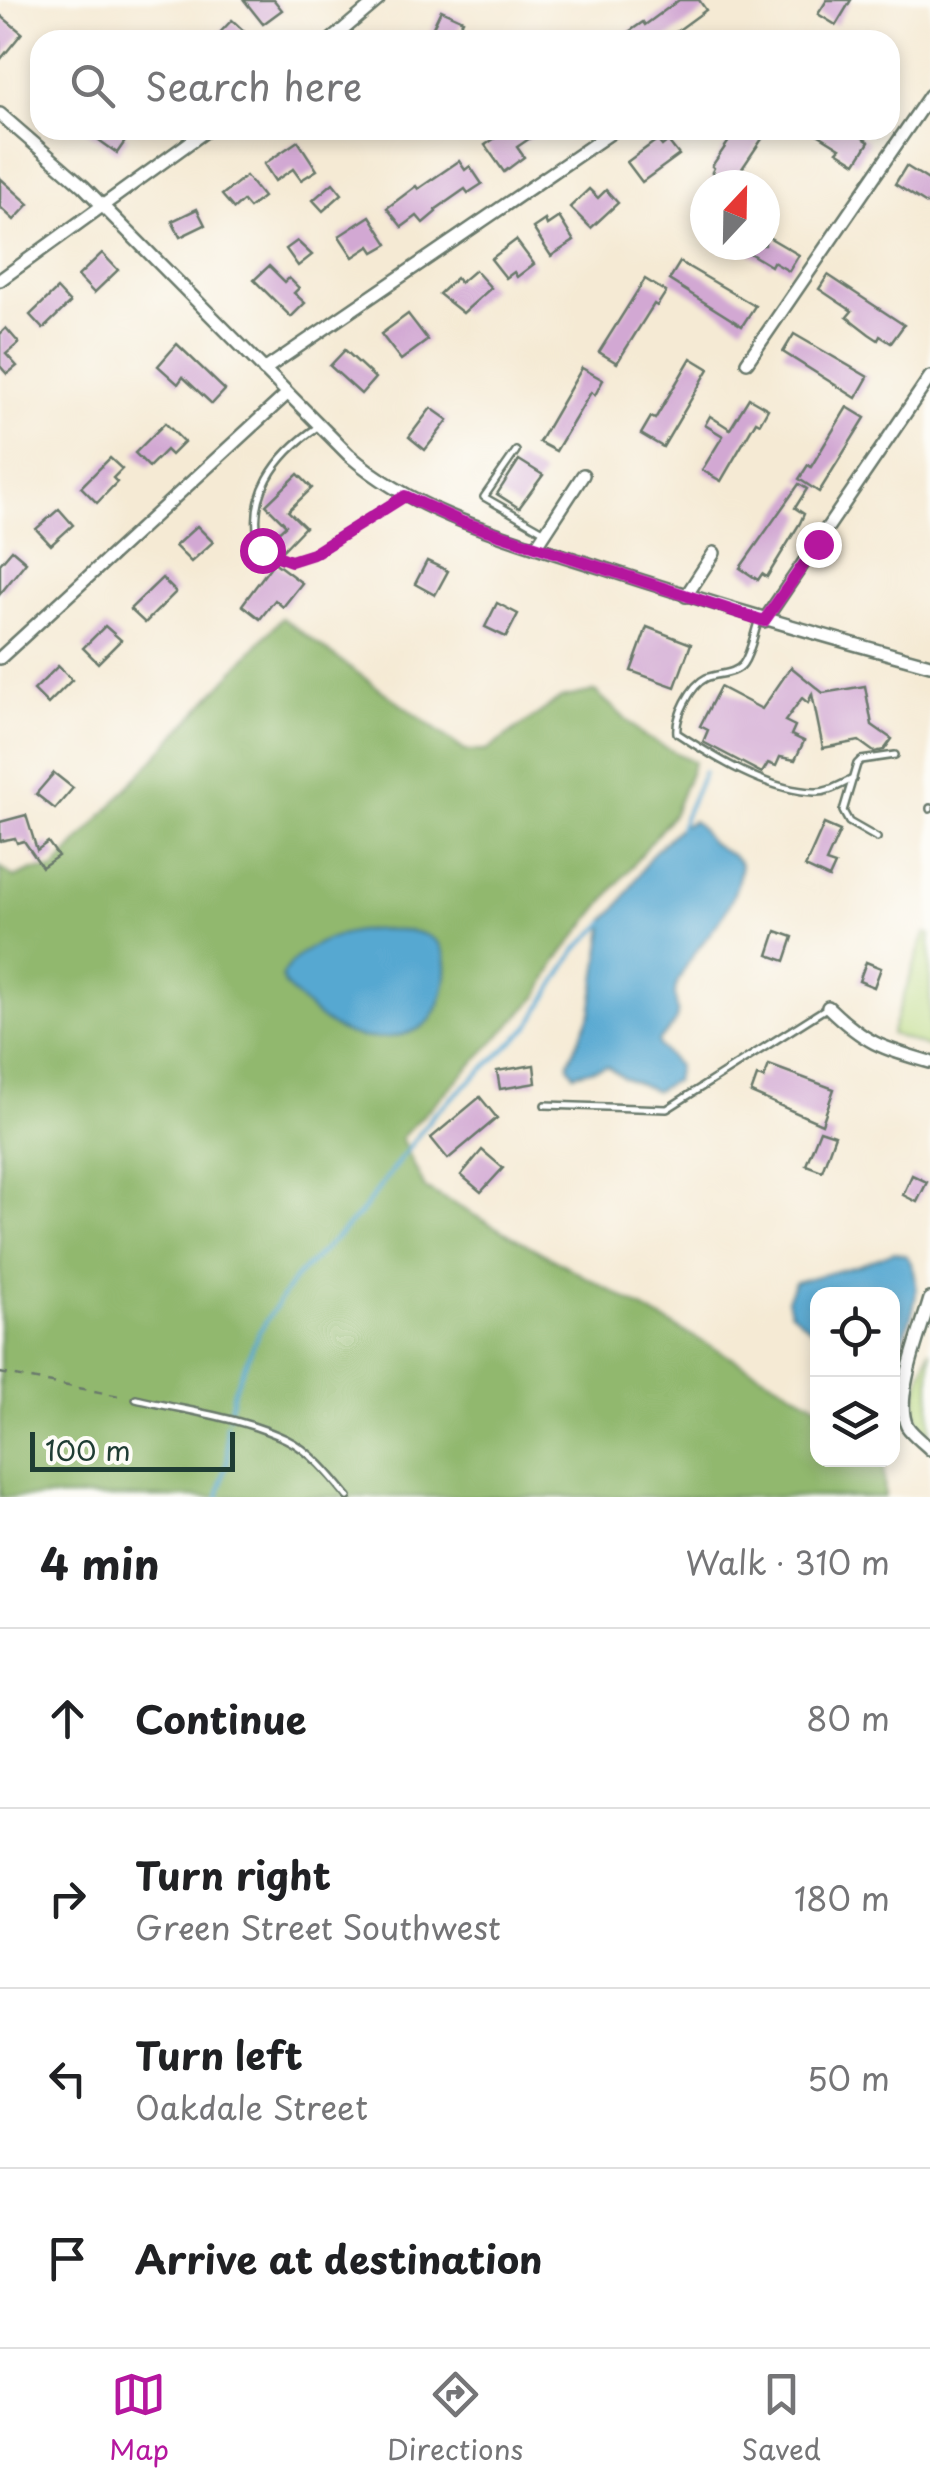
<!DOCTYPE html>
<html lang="en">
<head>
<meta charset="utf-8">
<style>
	body { margin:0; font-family:"Playpen Sans",sans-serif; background:#f6f6f6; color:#202124 }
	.controls { position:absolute; right:30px; bottom:30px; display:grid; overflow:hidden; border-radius:20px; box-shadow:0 5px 15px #0003 }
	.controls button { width:90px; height:90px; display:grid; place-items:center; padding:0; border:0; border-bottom:2px solid #e0e0e0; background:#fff; color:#202124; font:50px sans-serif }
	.compass { position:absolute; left:690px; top:170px; width:90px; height:90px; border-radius:50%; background:#fff; box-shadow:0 5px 15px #0003; rotate:22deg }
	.scale { position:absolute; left:30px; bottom:25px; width:205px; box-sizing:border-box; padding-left:10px; border:5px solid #1f3d34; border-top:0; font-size:28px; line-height:35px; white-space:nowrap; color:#1f3d34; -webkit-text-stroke:8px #fdfcf7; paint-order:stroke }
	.stop { position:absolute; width:30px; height:30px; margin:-22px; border:8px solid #b5179e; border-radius:50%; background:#fff }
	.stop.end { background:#b5179e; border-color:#fff; box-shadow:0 2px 10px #0008 }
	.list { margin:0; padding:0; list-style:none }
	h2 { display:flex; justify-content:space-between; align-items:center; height:130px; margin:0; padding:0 40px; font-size:42px }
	h2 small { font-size:32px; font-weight:400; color:#757577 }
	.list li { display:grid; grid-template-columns:65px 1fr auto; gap:30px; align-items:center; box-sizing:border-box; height:180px; padding:0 40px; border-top:2px solid #e0e0e0 }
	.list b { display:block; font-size:38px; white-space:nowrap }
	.list p { margin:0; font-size:32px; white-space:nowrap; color:#757577 }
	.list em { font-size:32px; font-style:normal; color:#757577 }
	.icon { flex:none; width:55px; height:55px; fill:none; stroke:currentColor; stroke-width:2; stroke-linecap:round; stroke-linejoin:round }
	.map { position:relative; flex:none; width:930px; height:1497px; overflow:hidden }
	.search { position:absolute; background:#fff; box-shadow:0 5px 15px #0003; left:30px; right:30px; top:30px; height:110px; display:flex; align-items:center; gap:25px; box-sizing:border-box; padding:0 35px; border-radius:30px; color:#757577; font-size:38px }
	.sheet { height:850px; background:#fff }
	nav { display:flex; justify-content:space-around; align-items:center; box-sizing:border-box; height:140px; border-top:2px solid #e0e0e0; background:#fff; font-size:28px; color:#757577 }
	nav a { display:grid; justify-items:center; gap:5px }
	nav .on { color:#b5179e }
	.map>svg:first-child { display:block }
	.green { fill:#b7d87f; stroke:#6b8a5a; stroke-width:2.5 }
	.forest { fill:#91b86e; stroke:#587a51; stroke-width:2.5 }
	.water { fill:#56a8d1; stroke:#3a7282; stroke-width:2.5 }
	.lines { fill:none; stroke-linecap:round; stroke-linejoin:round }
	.stream { stroke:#56a8d1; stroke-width:4 }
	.building { fill:#d2a8d3 }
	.lane-casing { stroke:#6a7a6c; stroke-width:10 }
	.street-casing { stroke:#6a7a6c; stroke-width:16 }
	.path { stroke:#6a7a6c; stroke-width:2.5; stroke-dasharray:8 8; stroke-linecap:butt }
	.lane { stroke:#fff; stroke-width:5 }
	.street { stroke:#fff; stroke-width:11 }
	.route { stroke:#b5179e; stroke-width:12 }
</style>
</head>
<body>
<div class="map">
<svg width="930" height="1497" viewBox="0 0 930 1497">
	<rect width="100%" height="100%" fill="#fdfcf7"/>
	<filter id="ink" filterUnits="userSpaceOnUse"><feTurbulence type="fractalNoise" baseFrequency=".01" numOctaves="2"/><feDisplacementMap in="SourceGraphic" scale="20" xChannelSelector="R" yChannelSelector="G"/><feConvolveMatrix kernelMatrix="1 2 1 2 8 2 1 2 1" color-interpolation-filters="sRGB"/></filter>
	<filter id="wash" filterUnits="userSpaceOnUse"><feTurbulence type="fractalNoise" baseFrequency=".0048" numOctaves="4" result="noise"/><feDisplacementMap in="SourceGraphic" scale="40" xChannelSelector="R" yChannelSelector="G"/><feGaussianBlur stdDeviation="2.25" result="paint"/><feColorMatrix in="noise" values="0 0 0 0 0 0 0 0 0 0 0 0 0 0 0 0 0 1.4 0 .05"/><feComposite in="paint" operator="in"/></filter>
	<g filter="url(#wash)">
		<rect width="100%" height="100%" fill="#f5ead4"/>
		<g class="green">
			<path d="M 925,933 L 930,934 L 930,1048 L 891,1034 Z"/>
			<path d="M 930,1349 L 930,1434 C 902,1415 923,1375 930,1349 Z"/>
		</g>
		<path class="forest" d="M 282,618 L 465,751 L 486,751 L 561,698 L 595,691 L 644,736 L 694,762 L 674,813 L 557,960 L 538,996 L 401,1138 L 425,1188 L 817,1405 L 818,1460 L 883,1460 L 885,1497 L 0,1497 L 0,867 L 14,878 L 33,870 L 53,870 Z"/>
		<g class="water">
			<path d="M 693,821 C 703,827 702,834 711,842 C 721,851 732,852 741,864 C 733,923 701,933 679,979 C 665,1009 695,1008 658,1041 L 659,1046 L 678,1066 L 675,1080 L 656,1091 L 624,1078 L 607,1066 L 574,1074 L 568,1066 L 569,1061 L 591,1013 L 605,921 L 622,901 L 652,854 L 680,827 Z"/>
			<path d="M 367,930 C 388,930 418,927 436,941 C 455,957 444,1005 429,1021 C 411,1039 369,1042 346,1033 C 322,1024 303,1003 285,985 L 282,977 C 297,947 336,933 367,930 Z"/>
			<path d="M 894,1252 L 907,1256 C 929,1288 906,1330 893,1363 L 892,1294 L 818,1294 L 817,1334 L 790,1311 L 787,1299 L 795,1282 L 860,1265 Z"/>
		</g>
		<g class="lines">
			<g class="stream">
				<path d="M 683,829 L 680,827 L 704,772"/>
				<path d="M 229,1416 L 234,1390 L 259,1332 L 294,1279 L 359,1215 L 433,1115 L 528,1028 L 576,950 L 606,922"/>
				<path d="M 218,1497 L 228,1458 L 226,1425"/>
			</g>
		</g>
		<g id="blocks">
			<g class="building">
				<path d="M 244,0 L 274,0 L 282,10 L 263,24 Z"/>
				<path d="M 679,0 L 699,0 L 706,10 L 665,40 L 617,40 L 643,22 L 645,25 Z"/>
				<path d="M 827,0 L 851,0 L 836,25 L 818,14 Z"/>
				<path d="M 441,10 L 463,20 L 453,40 L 427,40 Z"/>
				<path d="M 0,15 L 22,33 L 0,60 Z"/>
				<path d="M 232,20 L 244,31 L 236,40 L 213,40 Z"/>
				<path d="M 85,130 L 119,130 L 128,137 L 117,153 Z"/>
				<path d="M 507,130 L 542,130 L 517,147 L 524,157 L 504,172 L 485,145 Z"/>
				<path d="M 741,130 L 768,130 L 731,185 L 708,185 L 716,174 L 712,172 L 714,168 L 712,166 L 735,132 L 739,134 Z"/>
				<path d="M 811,130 L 851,130 L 869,142 L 856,163 L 837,151 L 840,148 Z"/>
				<path d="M 657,140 L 662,146 L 668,141 L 679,155 L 642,182 L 627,162 Z"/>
				<path d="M 298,141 L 317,170 L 301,180 L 293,169 L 275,181 L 264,164 Z"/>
				<path d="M 459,161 L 465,170 L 470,166 L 482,184 L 468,193 L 465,189 L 435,210 L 436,212 L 423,223 L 417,216 L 402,227 L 387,208 L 416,186 L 418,189 Z"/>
				<path d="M 906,166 L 930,181 L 930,206 L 895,184 Z"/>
				<path d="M 246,176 L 263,197 L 249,208 L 243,201 L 234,209 L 222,195 Z"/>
				<path d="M 0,178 L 29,204 L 14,220 L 0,207 Z"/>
				<path d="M 333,183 L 342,194 L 323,211 L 313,200 Z"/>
				<path d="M 589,189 L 598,198 L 606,190 L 618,203 L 591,228 L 570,207 Z"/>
				<path d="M 197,209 L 205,225 L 180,237 L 172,221 Z"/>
				<path d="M 370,216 L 388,244 L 374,252 L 370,246 L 353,257 L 339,236 Z"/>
				<path d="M 559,217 L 574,241 L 551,256 L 533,228 L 545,220 L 547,225 Z"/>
				<path d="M 765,235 L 799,255 L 789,271 L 773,262 L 771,266 L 736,245 L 765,245 Z"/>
				<path d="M 516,240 L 534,264 L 517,277 L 514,272 L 506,278 L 491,259 Z"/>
				<path d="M 297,241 L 312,255 L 298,266 L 286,249 Z"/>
				<path d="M 102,253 L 118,270 L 94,293 L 78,276 Z"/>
				<path d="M 680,262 L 755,306 L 742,326 L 669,280 Z"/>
				<path d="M 269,266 L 285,282 L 289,278 L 299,288 L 294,293 L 305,303 L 291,317 L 254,280 Z"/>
				<path d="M 475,270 L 491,288 L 463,313 L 439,294 L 456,278 L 460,283 Z"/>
				<path d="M 828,275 L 904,325 L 891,343 L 880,336 L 878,340 L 869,334 L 847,317 L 852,311 L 819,289 Z"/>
				<path d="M 645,279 L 666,292 L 657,306 L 654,304 L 617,363 L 599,352 Z"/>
				<path d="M 57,289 L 70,303 L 43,329 L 30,315 Z"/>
				<path d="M 408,314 L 428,340 L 401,360 L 381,334 Z"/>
				<path d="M 6,328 L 19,343 L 6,354 L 17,366 L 7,374 L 0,366 L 0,334 Z"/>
				<path d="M 794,334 L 868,377 L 856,398 L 783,352 Z"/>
				<path d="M 177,344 L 225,390 L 212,404 L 183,377 L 178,384 L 158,366 Z"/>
				<path d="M 345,350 L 375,378 L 361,394 L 330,366 Z"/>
				<path d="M 691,358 L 709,369 L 663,447 L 641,434 L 651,417 L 655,419 Z"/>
				<path d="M 582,368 L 603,380 L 595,395 L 591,392 L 556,451 L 539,442 Z"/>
				<path d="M 749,398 L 768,409 L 760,423 L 756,421 L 721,481 L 702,470 L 723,436 L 705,425 L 710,416 L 730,429 Z"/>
				<path d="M 847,407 L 865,418 L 819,492 L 799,479 L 808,465 L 811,467 Z"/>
				<path d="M 431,408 L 448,420 L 425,450 L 409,437 Z"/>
				<path d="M 165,423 L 184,442 L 171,455 L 166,450 L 149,467 L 135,453 Z"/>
				<path d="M 110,458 L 122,469 L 113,478 L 117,482 L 97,503 L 81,487 Z"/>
				<path d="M 519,460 L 543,475 L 519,508 L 497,494 Z"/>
				<path d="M 298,474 L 312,488 L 288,511 L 305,527 L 282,551 L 268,542 L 286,525 L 266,505 Z"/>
				<path d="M 799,484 L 807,489 L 795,508 L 804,514 L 800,523 L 767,577 L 762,574 L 758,580 L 740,568 Z"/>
				<path d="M 59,509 L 73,525 L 51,545 L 36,529 Z"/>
				<path d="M 197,526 L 213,542 L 191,562 L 175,546 Z"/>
				<path d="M 12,550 L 26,562 L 0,594 L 0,564 Z"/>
				<path d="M 427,561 L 448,571 L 435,595 L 415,584 Z"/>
				<path d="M 274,562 L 302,583 L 283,607 L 275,600 L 260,619 L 242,605 Z"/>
				<path d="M 162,578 L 176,592 L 145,623 L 130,609 Z"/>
				<path d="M 497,603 L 518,614 L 506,637 L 485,627 Z"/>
				<path d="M 105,626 L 121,640 L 98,663 L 83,648 Z"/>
				<path d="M 647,627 L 691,644 L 675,687 L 631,671 Z"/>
				<path d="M 58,666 L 72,680 L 48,704 L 34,690 Z"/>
				<path d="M 791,667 L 823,693 L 865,686 L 872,725 L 892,739 L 884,750 L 874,752 L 859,741 L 823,748 L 812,694 L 808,703 L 802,698 L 785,721 L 795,726 L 791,735 L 804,741 L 795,760 L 780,757 L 776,766 L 768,763 L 762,773 L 703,742 L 708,730 L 700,726 L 720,687 L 762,709 Z"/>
				<path d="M 54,773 L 73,788 L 55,809 L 36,794 Z"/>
				<path d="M 26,815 L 37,850 L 48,842 L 58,856 L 42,867 L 24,841 L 17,843 L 15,838 L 0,841 L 0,822 Z"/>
				<path d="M 824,824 L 840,831 L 826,862 L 835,865 L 829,878 L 805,867 Z"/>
				<path d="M 776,931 L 793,937 L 785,961 L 768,955 Z"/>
				<path d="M 866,962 L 881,968 L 874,987 L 859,981 Z"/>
				<path d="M 534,1065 L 536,1083 L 500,1089 L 497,1071 Z"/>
				<path d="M 769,1065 L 834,1089 L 822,1124 L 751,1093 L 757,1076 L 764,1078 Z"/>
				<path d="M 480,1097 L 497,1118 L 448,1159 L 431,1138 Z"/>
				<path d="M 820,1130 L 835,1135 L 822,1171 L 806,1165 Z"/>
				<path d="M 482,1150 L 503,1168 L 481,1192 L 461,1175 Z"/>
				<path d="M 912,1175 L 927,1182 L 917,1202 L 903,1195 Z"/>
			</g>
		</g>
	</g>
	<g filter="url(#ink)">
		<use href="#blocks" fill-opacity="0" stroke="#6a7a6c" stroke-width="2.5"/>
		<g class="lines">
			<defs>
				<g id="lane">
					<path d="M 319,426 C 277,454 243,497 262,551 L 291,561 L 313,554 L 403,497"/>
					<path d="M 516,451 L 484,497 L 545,532"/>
					<path d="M 759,619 C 754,633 751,653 743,664 C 735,675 717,673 706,678 C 691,685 675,717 677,733 C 715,758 768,791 815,792 C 828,793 841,784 853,779"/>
					<path d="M 930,808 L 930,809"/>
					<path d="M 877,838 L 849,822 L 843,811 L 857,764 L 861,760 L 895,755"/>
					<path d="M 545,1105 L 667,1109 L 828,1007"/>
					<path d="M 136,1399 C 186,1411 240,1417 286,1439 C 311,1451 331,1476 348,1497"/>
				</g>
				<g id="street">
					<path d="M 331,40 L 378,0"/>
					<path d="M 0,114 L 83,186 L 349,455 C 419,516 512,539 599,567 C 709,603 819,635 930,665"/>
					<path d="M 0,280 L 207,130"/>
					<path d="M 747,362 L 930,95"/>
					<path d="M 264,370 L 615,130"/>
					<path d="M 536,547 L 583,475"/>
					<path d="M 686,596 L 714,553"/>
					<path d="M 764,621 L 930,377"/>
					<path d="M 0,658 L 287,394"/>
					<path d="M 828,1007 C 865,1043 881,1048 930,1062"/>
					<path d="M 930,1299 C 922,1328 893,1398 907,1426 C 912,1434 923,1442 930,1449"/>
				</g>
			</defs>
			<use href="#lane" class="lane-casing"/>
			<use href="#street" class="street-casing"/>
			<path class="path" d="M 0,1373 L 125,1397"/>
			<use href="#lane" class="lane"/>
			<use href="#street" class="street"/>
		</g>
	</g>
	<g class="lines" filter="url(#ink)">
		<path class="route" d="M 262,550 L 291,561 L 313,554 L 405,496 L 462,522 L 764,621 L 818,544"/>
	</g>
</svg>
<div class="controls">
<button><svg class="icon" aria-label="locate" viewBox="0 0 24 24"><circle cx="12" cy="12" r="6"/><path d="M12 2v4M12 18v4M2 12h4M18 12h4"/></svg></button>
<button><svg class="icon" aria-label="layers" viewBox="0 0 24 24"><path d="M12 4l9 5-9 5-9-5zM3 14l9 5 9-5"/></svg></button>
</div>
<svg class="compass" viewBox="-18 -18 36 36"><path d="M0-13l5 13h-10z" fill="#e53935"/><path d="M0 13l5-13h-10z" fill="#757577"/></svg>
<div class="scale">100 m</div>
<div class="stop" style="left:262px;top:550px"></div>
<div class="stop end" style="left:818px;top:544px"></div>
<div class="search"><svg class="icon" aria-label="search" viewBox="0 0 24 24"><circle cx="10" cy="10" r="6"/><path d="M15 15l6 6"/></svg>Search here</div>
</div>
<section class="sheet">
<h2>4 min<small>Walk · 310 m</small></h2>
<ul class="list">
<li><svg class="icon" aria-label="ahead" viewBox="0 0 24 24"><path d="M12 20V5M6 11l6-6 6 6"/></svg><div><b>Continue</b></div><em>80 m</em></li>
<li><svg class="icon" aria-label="right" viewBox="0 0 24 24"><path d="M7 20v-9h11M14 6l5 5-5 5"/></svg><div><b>Turn right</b><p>Green Street Southwest</p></div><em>180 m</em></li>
<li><svg class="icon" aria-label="left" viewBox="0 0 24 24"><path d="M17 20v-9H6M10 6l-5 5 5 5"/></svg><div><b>Turn left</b><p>Oakdale Street</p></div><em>50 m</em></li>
<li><svg class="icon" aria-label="arrive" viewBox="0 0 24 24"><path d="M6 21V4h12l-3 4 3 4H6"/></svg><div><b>Arrive at destination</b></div></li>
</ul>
</section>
<nav>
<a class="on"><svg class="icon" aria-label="map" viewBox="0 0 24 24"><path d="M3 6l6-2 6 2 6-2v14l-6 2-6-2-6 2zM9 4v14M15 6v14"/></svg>Map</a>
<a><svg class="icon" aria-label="directions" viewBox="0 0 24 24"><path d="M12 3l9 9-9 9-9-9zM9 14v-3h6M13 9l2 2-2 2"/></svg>Directions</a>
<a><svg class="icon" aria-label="saved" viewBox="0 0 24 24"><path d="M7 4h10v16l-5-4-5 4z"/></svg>Saved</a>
</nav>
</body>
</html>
